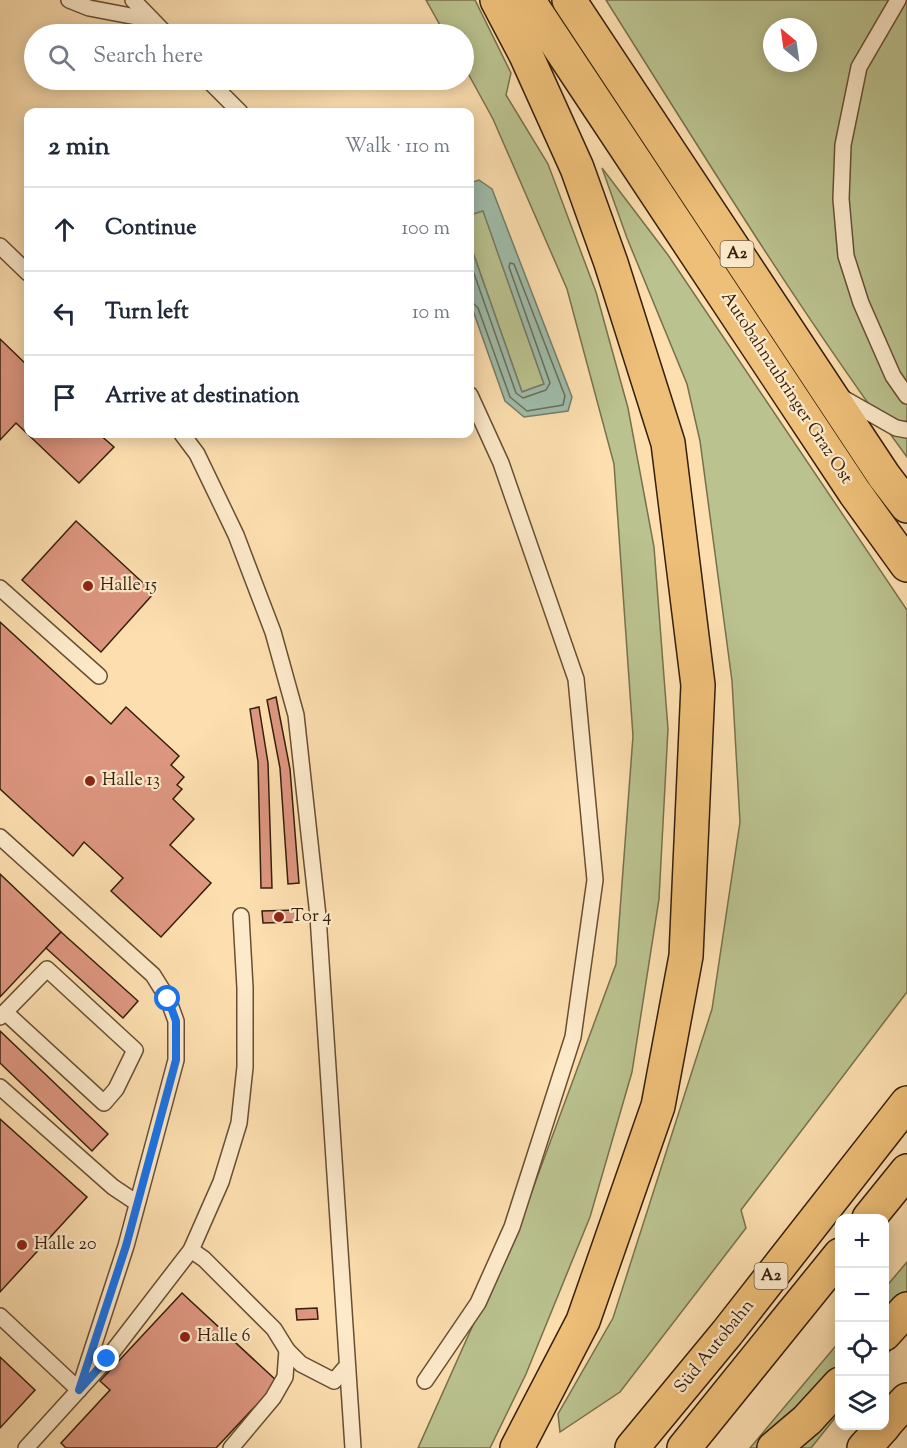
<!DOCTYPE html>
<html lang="en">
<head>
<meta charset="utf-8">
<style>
	body { margin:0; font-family:"Sorts Mill Goudy",serif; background:#f6f6f7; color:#1f2937 }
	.controls { position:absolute; right:18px; bottom:18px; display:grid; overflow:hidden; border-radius:12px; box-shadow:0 3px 15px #0003 }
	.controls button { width:54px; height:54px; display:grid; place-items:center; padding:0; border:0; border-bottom:2px solid #e0e1e3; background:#fff; color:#1f2937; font:30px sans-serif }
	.compass { position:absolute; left:763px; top:18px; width:54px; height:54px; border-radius:50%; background:#fff; box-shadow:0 3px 15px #0003; rotate:331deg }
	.stop { position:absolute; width:18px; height:18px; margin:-14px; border:4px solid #1a73e8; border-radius:50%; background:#fff }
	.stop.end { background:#1a73e8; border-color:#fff; box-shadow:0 2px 6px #0008 }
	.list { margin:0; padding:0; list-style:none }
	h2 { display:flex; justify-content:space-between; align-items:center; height:78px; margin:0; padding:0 24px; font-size:26px }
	h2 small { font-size:20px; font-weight:400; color:#747a83 }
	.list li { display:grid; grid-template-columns:39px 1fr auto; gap:18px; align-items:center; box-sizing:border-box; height:84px; padding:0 24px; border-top:2px solid #e0e1e3 }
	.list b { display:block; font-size:22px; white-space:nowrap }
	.list em { font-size:20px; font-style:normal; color:#747a83 }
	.icon { flex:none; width:33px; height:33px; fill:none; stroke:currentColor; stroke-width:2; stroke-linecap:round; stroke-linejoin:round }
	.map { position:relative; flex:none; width:907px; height:1448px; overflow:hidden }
	.search { position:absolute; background:#fff; box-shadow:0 3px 15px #0003; left:24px; top:24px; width:450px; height:66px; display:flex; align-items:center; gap:15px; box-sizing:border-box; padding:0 21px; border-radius:33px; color:#747a83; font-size:22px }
	.panel { position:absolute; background:#fff; box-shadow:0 3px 15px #0003; left:24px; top:108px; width:450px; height:330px; border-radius:12px }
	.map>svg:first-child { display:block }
	.green { fill:#bac28f; stroke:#78704c; stroke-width:1.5; fill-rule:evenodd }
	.water { fill:#9fbcaa; stroke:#757d6a; stroke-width:1.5 }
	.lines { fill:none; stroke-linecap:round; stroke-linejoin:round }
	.shore { stroke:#6a6e5a; stroke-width:1.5 }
	.building { fill:#dd9680; stroke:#361f0a; stroke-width:1.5 }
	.lane-casing { stroke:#684f33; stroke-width:18 }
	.primary-casing { stroke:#361f0a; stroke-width:36 }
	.highway-casing { stroke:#361f0a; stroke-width:36 }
	.lane { stroke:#fdeacb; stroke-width:15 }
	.primary { stroke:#eebf78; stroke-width:33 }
	.highway { stroke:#eebf78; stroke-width:33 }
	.route { stroke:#1a73e8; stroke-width:8 }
	.poi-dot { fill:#8f2418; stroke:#fdeacb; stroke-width:2 }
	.labels { text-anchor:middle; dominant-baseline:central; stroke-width:4.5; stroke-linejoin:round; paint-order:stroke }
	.shield { fill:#fdeacb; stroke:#725c44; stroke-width:1.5 }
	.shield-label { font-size:16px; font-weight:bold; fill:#361f0a }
	.street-label { font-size:18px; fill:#361f0a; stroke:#fdeacb }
	.poi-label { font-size:18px; fill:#361f0a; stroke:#fdeacb; text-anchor:start }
</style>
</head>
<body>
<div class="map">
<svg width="907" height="1448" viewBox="0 0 907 1448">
	<rect width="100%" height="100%" fill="#fcdeaf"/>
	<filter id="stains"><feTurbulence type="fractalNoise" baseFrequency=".00333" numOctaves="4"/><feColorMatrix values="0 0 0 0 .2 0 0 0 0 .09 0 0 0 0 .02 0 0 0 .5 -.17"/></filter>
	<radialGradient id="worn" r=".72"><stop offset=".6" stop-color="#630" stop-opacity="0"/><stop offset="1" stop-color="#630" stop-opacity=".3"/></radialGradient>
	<g class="green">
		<path d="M 426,0 L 475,0 L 511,73 L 506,95 L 548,164 L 596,292 L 628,408 L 654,547 L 668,729 L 659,899 L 632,1072 L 590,1217 L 526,1374 L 490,1448 L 418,1448 L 528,1202 L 616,964 L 633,736 L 614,464 L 567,289 L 493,119 L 464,66 L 464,34 L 445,34 Z"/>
		<path d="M 606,0 L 907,0 L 907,457 C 799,311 703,154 606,0 ZM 772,27 L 808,27 L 808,63 L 772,63 Z"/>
		<path d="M 602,168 L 668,255 L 907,610 L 907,992 L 741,1210 L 746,1228 L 620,1392 L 560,1432 L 558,1414 L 613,1318 L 712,1009 L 740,822 L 732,681 L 700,441 L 687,384 L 627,238 Z"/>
		<path d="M 483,210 L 544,384 L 522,392 L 470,244 L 470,215 Z"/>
		<path d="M 907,1262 L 907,1330 L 885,1357 L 885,1288 Z"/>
		<path d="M 839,1342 L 839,1413 L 811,1448 L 750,1448 Z"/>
	</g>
	<path class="water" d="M 479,180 L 492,189 L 572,397 L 568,411 L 524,417 L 505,401 L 470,302 L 470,244 L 522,392 L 544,384 L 483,211 L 470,215 L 470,183 Z"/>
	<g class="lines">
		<path class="shore" d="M 470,262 L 516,393 L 523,398 L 546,390 L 550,383 L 509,267 L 510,263 L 514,264 L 565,396 L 563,405 L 527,411 L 510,397 L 478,308 L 474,304 L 470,304"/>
	</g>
	<g class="building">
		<path d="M 0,339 L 28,366 L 28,434 L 99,434 L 114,447 L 79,483 L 16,423 L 0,440 Z"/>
		<path d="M 76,521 L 154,593 L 101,652 L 22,580 Z"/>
		<path d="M 0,622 L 111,724 L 126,707 L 179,756 L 171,765 L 184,777 L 177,785 L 182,789 L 173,799 L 194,819 L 170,845 L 211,883 L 161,937 L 111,891 L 123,878 L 84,842 L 73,856 L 0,789 Z"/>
		<path d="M 276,697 L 290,769 L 299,883 L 288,884 L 280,768 L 267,700 Z"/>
		<path d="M 259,707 L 268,763 L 272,888 L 261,888 L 258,762 L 250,709 Z"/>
		<path d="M 0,874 L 61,932 L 0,997 Z"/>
		<path d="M 296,910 L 296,922 L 263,923 L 262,911 Z"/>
		<path d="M 61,932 L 138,1001 L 123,1018 L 46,948 Z"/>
		<path d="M 0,1031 L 108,1134 L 92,1151 L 0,1063 Z"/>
		<path d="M 0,1119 L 87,1197 L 0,1292 Z"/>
		<path d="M 182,1293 L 278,1382 L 216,1448 L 66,1448 L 61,1443 L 110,1390 L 100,1381 Z"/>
		<path d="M 317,1308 L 318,1319 L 297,1320 L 296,1309 Z"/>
		<path d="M 0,1357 L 35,1390 L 0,1428 Z"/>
	</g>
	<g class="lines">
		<defs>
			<g id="lane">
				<path d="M 69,0 L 89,8 L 152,20"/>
				<path d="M 133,0 L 166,34"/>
				<path d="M 898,0 L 859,67 L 843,145 L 841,199 L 846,256 L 861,303 L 893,376 L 907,396"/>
				<path d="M 208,80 L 240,112"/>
				<path d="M 0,246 L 28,273"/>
				<path d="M 843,398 L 896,428 L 907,430"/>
				<path d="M 182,434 L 197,454 L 236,535 L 273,632 L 296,715 L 318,916 L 353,1448"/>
				<path d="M 0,588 L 99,676"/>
				<path d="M 0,837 L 153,975 L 168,999 L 176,1021 L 176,1060 L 126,1246 L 79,1390 L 0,1316"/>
				<path d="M 0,1017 L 5,1012 L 47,969 L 135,1050 L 116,1089 L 104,1103 L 5,1012"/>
				<path d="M 0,1087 L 113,1187 L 137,1203"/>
				<path d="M 191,1250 L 204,1259 L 274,1329 L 287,1350 L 301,1364 L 334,1381 L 347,1366"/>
				<path d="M 425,1381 L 478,1303 L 512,1227 L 573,1037 L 595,880 L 576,679 L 501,463 L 470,395"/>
				<path d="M 26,1448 L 107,1359 L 191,1250 L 221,1182 L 239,1123 L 245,1067 L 245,988 L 241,916"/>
				<path d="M 231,1448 L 273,1398 L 285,1377 L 287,1350"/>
			</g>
			<g id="primary">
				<path d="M 884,1425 L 907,1400"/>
				<path d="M 864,1448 L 884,1426"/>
			</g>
			<g id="highway">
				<path d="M 497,0 L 526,55 L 577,168 L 611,263 L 668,443 L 698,685 L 686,956 L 658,1106 L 583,1321 L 517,1448"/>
				<path d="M 528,0 L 855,493 L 907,565"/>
				<path d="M 569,0 L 884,476 L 907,506"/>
				<path d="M 869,1218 L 907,1171"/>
				<path d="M 884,1334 L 907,1309"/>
				<path d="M 632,1448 L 727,1333 L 907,1103"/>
				<path d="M 684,1448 L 840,1255"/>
				<path d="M 774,1448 L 807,1420 L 840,1384"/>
			</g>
		</defs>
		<use href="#lane" class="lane-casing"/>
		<use href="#primary" class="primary-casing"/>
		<use href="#highway" class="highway-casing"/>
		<use href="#lane" class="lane"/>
		<use href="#primary" class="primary"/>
		<use href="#highway" class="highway"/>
	</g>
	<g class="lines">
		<path class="route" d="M 107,1359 L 79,1390 L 126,1246 L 176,1060 L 176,1021 L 168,999"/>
	</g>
	<g class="poi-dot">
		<circle cx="88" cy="586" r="6"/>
		<circle cx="90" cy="781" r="6"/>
		<circle cx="279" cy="917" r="6"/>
		<circle cx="22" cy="1245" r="6"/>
		<circle cx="185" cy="1337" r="6"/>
	</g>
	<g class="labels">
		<g class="shield">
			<rect x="720.5" y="241" width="33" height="26" rx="4.5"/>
			<rect x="754.5" y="1263" width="33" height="26" rx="4.5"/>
		</g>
		<g class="shield-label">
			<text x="737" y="254">A2</text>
			<text x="771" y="1276">A2</text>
		</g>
		<g class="street-label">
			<text transform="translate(786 388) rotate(57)">Autobahnzubringer Graz Ost</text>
			<text transform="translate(715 1347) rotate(-51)">Süd Autobahn</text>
		</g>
		<g class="poi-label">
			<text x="100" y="586">Halle 15</text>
			<text x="102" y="781">Halle 13</text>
			<text x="291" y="917">Tor 4</text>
			<text x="34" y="1245">Halle 20</text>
			<text x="197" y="1337">Halle 6</text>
		</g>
	</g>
	<rect width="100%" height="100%" filter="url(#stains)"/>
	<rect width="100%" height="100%" fill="url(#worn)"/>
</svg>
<div class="controls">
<button>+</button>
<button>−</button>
<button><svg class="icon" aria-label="locate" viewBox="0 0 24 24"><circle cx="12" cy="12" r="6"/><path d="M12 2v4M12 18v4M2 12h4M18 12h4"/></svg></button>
<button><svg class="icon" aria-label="layers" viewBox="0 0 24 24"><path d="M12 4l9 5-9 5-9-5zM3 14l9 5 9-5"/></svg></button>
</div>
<svg class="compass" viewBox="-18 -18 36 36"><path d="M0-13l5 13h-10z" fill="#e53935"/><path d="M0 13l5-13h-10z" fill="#747a83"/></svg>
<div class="stop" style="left:168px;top:999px"></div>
<div class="stop end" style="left:107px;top:1359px"></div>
<div class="search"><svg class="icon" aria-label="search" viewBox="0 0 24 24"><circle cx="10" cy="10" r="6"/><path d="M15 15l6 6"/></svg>Search here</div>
<section class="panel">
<h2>2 min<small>Walk · 110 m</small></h2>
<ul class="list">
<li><svg class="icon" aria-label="ahead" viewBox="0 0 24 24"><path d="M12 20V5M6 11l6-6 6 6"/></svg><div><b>Continue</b></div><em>100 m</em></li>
<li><svg class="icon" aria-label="left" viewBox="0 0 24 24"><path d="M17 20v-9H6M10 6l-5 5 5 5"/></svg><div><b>Turn left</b></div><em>10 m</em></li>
<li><svg class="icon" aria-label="arrive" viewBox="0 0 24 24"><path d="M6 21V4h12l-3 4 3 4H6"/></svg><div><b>Arrive at destination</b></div></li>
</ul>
</section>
</div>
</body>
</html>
